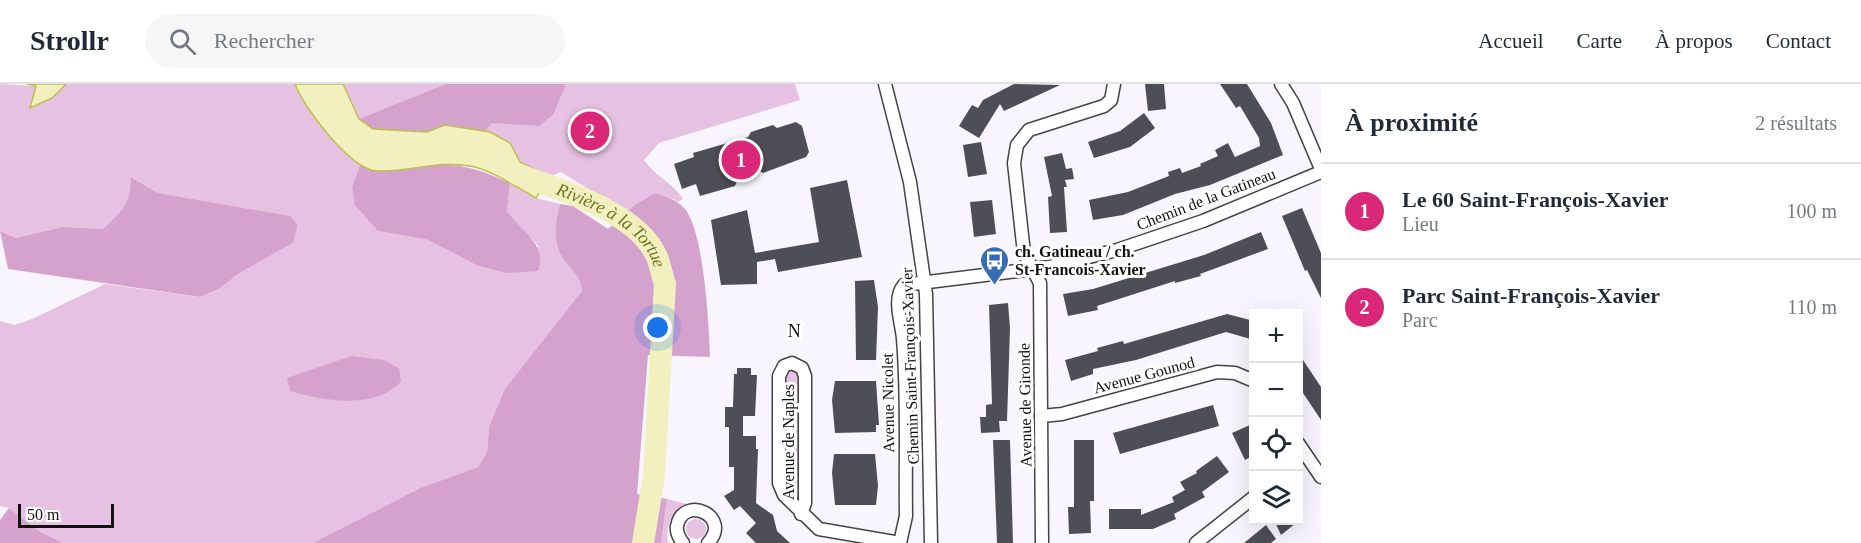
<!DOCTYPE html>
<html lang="fr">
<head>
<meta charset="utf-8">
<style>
	body { margin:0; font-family:"Times New Roman",serif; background:#f6f6f7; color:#1f2937 }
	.controls { position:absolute; right:18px; bottom:18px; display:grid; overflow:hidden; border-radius:0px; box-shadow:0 6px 24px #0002 }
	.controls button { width:54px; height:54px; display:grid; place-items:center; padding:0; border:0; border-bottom:2px solid #e0e1e3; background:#fff; color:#1f2937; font:30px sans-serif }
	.scale { position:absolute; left:18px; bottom:15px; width:96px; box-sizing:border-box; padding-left:6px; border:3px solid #111; border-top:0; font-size:16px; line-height:21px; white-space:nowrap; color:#111; -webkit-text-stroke:4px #fff; paint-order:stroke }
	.you { position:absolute; left:658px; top:244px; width:21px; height:21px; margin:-15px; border:4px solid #fff; border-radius:50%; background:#1a73e8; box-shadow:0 0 0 9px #1a73e833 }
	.badge { display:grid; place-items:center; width:39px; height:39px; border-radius:50%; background:#db2777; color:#fff; font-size:20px; font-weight:700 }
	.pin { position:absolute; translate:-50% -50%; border:3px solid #fff; box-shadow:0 2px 6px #0006 }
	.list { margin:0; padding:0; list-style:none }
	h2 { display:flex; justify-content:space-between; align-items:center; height:78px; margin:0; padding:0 24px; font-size:26px }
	h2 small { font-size:20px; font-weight:400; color:#747a83 }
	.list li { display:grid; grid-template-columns:39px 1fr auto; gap:18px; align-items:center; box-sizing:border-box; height:96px; padding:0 24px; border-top:2px solid #e0e1e3 }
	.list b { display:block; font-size:22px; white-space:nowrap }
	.list p { margin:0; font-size:20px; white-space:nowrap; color:#747a83 }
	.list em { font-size:20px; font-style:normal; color:#747a83 }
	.icon { flex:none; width:33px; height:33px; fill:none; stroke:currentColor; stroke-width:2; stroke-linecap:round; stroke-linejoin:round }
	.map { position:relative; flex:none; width:1321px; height:459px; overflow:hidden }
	header { display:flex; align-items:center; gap:36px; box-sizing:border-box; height:84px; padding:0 30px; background:#fff; border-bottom:2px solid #e0e1e3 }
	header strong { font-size:28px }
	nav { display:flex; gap:33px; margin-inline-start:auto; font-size:21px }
	.search { width:420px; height:54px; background:#f6f6f7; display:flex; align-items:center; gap:15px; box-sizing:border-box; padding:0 21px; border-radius:33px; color:#747a83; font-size:22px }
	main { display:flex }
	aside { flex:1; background:#fff }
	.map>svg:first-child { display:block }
	.green { fill:#e6c1e2 }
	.forest { fill:#d5a2cd }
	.water { fill:#f1f0be; stroke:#bfc04d; stroke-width:1.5 }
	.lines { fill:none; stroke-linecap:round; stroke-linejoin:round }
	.river { stroke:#f1f0be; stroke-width:22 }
	.building { fill:#4e4e58 }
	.minor-casing { stroke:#444; stroke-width:15 }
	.minor { stroke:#fff; stroke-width:12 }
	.labels { text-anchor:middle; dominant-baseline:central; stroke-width:6; stroke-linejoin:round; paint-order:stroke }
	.street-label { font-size:16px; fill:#111; stroke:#fff }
	.poi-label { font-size:16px; font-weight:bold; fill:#111; stroke:#fff; text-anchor:start }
	.water-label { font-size:18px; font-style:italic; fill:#717620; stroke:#fff }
	.neighbourhood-label { font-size:18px; letter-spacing:1.5px; fill:#111; stroke:#fff }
</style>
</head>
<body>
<header>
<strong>Strollr</strong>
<div class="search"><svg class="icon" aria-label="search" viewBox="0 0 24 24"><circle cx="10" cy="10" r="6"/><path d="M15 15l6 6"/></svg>Rechercher</div>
<nav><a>Accueil</a><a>Carte</a><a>À propos</a><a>Contact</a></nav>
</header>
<main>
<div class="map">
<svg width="1321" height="459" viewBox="0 0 1321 459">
	<rect width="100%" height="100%" fill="#f9f5fe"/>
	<g class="green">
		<path d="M 0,0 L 36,2 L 30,23 L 52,14 L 66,0 L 295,0 L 299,9 L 350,72 L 361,79 L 352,102 L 378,147 L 428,156 L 476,181 L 539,163 L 507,127 L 510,99 L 536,114 L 560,120 C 556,135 552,156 561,171 C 569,185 581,191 582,207 L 489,343 L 487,368 L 478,383 L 420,404 L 313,459 L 63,459 L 39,447 L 9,424 L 0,422 L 0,237 L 15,241 L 32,235 L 105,200 L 200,213 L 219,205 L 238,190 L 293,159 L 298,141 L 291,132 L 158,109 L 132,93 C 130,121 123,126 103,145 L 62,143 L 16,154 L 0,147 Z"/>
		<path d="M 343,0 L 795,0 L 800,16 L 659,59 L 644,76 C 655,92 672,98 683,115 L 678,118 L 674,115 L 648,113 L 627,129 L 561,88 L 549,93 L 520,78 L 510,59 L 373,45 L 359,35 Z"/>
		<path d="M 793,287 L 799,293 L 798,392 L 794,392 L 794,396 L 798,396 L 798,415 L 787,399 L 786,293 L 787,289 Z"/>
		<path d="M 667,415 L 687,420 C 672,428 665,441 668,459 L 661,459 Z"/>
		<circle cx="696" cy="445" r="10"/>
	</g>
	<g class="forest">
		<path d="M 446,0 L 566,0 L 553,31 L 539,42 L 492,39 L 485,47 L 446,41 L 427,48 L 407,49 L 373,45 L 359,35 Z"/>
		<path d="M 361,79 C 386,94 406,82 434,81 C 462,79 484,87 510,99 L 507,127 C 522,147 548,162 538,187 L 507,189 L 476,181 L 428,156 L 378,147 L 355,121 L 352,102 Z"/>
		<path d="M 131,93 L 158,109 L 291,132 L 298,141 L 293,159 L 238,190 L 219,205 L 200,213 L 8,185 L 0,147 L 16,154 L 62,143 L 103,145 C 122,127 131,120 131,93 Z"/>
		<path d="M 655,109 C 666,113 676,115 684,124 C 704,145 709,242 710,273 L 648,271 L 637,410 L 667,415 L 661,459 L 313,459 L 420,404 L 478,383 L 487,368 L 489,343 L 505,305 L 582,207 C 581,191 569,185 561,171 C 552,156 556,135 560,120 L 573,122 L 608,145 L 635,121 Z"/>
		<path d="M 351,272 L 384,276 L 399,284 L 401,297 C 377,326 323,317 290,307 L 287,294 Z"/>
		<path d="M 9,424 L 39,447 L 63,459 L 0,459 L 0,436 Z"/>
	</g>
	<g class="water">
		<path d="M 27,0 L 66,0 L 52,14 L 30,24 L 36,2 Z"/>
		<path d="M 295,0 L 343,0 L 359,35 L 373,45 L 427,48 L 445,41 L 490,48 L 510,59 L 520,78 L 549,93 L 536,114 C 517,103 496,89 475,83 C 443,75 410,88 378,87 C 351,87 304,24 295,0 Z"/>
	</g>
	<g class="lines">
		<path class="river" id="s1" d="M 517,90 C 560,106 637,127 657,173 C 660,181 662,191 665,200 L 654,391 L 643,459"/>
	</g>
	<g class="building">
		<path d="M 1014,0 L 1060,1 L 1004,27 L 1000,20 L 979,54 L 959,42 L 972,21 L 978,24 L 983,16 Z"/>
		<path d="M 1145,0 L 1164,0 L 1166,25 L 1148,27 Z"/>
		<path d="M 1220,0 L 1247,0 L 1271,39 L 1283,71 L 1210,101 L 1175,110 L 1123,131 L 1093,136 L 1089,116 L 1128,108 L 1169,92 L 1168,88 L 1180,84 L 1182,89 L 1201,82 L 1200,80 L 1218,72 L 1215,66 L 1228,59 L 1235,73 L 1260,62 L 1259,54 L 1240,22 L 1236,24 Z"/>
		<path d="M 1144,29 L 1155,44 L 1130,63 L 1094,74 L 1088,58 L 1120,47 Z"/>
		<path d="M 796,38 L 802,42 L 809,68 L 806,73 L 763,89 L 760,87 L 738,95 L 735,102 L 700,112 L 696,100 L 682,105 L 674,80 L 694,73 L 693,69 L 748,53 L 751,48 L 773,41 L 777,44 Z"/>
		<path d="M 981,58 L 987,90 L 968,93 L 963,61 Z"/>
		<path d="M 1062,69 L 1066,85 L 1072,84 L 1074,95 L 1065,96 L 1067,103 L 1064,103 L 1067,148 L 1050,149 L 1048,113 L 1052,112 L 1044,73 Z"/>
		<path d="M 847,96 L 862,173 L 778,188 L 775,175 L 757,178 L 757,200 L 721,201 L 711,136 L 747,126 L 755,169 L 819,158 L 810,104 Z"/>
		<path d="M 992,116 L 996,150 L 974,153 L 970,118 Z"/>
		<path d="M 1302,124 L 1321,169 L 1321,214 L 1307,186 L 1305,187 L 1282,132 Z"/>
		<path d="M 1261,148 L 1268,165 L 1200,190 L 1201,192 L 1175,199 L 1175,197 L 1097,222 L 1098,226 L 1068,232 L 1063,210 L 1093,205 L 1204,171 Z"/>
		<path d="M 874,196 L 878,223 L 876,276 L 856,276 L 855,197 Z"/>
		<path d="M 1008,219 L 1010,244 L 1007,337 L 999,337 L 1000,348 L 981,349 L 980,333 L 986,333 L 986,321 L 992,320 L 989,221 Z"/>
		<path d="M 1227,230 L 1254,237 L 1254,256 L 1226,248 L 1136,276 L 1093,285 L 1093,290 L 1071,297 L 1065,276 L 1098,267 L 1097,264 L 1123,257 L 1124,260 Z"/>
		<path d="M 1299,270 L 1321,303 L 1321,336 L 1299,303 Z"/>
		<path d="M 737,284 L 751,284 L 751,291 L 757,291 L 755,332 L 743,332 L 743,352 L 756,352 L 756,365 L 758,365 L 756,419 L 773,431 L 777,447 L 790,459 L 756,459 L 746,449 L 756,439 L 740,422 L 734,426 L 724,412 L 734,406 L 734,383 L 729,383 L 729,343 L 725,343 L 725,323 L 733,323 L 734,290 L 737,290 Z"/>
		<path d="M 835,297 L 876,297 L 879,341 L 876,341 L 876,348 L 835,349 L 832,316 Z"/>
		<path d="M 1213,321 L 1219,342 L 1120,370 L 1113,349 Z"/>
		<path d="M 1250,341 L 1254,348 L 1254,371 L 1245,376 L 1232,349 Z"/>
		<path d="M 993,356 L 1010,356 L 1013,459 L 997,459 Z"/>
		<path d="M 1074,356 L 1094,356 L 1094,417 L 1090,417 L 1091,449 L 1069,450 L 1068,423 L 1074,423 Z"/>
		<path d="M 834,370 L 875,370 L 878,402 L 876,421 L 835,421 L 832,389 Z"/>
		<path d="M 1217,372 L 1229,388 L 1202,408 L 1205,413 L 1174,430 L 1176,435 L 1153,445 L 1109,445 L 1109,425 L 1141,425 L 1141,431 L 1174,418 L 1172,413 L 1185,406 L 1180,398 L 1197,389 L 1196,387 Z"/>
		<path d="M 1274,436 L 1300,436 L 1281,451 Z"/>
		<path d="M 1266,441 L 1276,455 L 1271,459 L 1244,459 Z"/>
	</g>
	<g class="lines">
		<defs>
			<g id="minor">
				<path d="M 885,0 L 910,98 L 926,210 L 931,459"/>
				<path d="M 1281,0 L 1293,19 L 1321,85"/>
				<path d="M 1042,332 L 1062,330 L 1217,288 L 1235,289 L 1254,297"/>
				<path d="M 1298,359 L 1321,393"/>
				<path d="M 801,430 L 805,419 L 805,292 L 802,284 L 792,279 L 784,282 L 779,292 L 779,399 L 784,411 L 819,445 L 900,459"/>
				<path d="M 683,459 C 679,454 676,449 677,442 C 683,410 733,432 708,459"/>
				<path d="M 900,459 L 906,432 C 905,373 908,313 903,255 C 902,239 892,215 904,201 L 1049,183 L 1117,166 L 1203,137 L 1321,88"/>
				<path d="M 1042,459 L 1040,199 L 1024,169 L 1014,79 L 1017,61 L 1029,46 L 1104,22 L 1111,16 L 1114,0"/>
				<path d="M 1196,459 L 1254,413"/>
			</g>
		</defs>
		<use href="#minor" class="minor-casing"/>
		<use href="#minor" class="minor"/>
	</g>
	<defs>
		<symbol id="bus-pin" viewBox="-11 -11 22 30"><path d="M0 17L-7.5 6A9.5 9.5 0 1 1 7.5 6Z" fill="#366cb3" stroke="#fff"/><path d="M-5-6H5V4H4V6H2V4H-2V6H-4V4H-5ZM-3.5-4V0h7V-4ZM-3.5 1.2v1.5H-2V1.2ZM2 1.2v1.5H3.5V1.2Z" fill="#fff"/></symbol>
	</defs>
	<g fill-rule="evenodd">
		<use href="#bus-pin" x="978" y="160" width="33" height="45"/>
	</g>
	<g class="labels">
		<g class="street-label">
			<text transform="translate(1206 115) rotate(-21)">Chemin de la Gatineau</text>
			<text transform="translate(910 282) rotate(-92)">Chemin Saint-François-Xavier</text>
			<text transform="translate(1144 291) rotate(-15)">Avenue Gounod</text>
			<text transform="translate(888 319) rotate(-91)">Avenue Nicolet</text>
			<text transform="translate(1025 321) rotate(-91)">Avenue de Gironde</text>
			<text transform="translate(788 358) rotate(-90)">Avenue de Naples</text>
		</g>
		<g class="poi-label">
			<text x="1015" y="167">ch. Gatineau / ch.<tspan x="1015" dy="18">St-Francois-Xavier</tspan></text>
		</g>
		<g class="water-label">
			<text stroke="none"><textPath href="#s1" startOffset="110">Rivière à la Tortue</textPath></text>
		</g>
		<g class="neighbourhood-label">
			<text x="795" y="247">N</text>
		</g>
	</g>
</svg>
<div class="controls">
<button>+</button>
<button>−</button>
<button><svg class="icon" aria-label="locate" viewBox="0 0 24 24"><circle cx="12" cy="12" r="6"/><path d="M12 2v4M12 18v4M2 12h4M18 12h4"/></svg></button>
<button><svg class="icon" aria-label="layers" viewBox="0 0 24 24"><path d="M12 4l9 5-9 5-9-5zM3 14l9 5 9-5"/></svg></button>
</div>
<div class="scale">50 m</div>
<div class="you"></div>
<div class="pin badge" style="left:741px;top:76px">1</div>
<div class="pin badge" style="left:590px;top:47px">2</div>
</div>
<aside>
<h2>À proximité<small>2 résultats</small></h2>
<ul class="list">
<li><span class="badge">1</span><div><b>Le 60 Saint-François-Xavier</b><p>Lieu</p></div><em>100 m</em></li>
<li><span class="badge">2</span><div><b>Parc Saint-François-Xavier</b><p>Parc</p></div><em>110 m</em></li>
</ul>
</aside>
</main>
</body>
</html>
